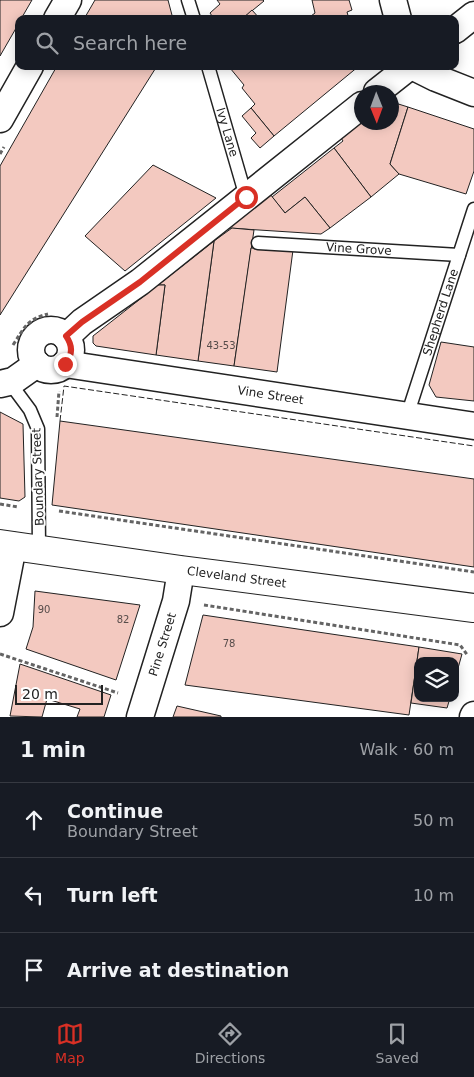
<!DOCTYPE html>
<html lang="en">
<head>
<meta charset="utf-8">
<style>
	body { margin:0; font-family:"DejaVu Sans",sans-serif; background:#20242c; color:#f1f3f6 }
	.controls { position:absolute; right:15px; bottom:15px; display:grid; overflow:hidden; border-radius:10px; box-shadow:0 2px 12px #0003 }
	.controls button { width:45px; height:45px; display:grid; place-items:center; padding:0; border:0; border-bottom:1px solid #363941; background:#171b24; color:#f1f3f6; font:25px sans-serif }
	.compass { position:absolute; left:354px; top:85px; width:45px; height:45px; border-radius:50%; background:#171b24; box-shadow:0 2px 12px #0003; rotate:179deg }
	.scale { position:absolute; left:15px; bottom:12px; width:88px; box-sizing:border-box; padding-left:5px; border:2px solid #222; border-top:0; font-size:14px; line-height:18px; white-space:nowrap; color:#222; -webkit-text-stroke:4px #fff; paint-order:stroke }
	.stop { position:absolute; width:15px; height:15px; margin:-11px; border:4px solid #d93025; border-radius:50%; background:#fff }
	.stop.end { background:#d93025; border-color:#fff; box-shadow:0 1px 5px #0008 }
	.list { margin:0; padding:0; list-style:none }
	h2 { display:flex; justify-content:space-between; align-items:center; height:65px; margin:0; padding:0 20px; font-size:21px }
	h2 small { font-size:16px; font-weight:400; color:#9ea1a6 }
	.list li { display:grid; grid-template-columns:32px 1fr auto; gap:15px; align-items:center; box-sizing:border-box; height:75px; padding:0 20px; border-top:1px solid #363941 }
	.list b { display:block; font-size:19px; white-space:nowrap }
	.list p { margin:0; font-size:16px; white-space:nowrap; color:#9ea1a6 }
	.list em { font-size:16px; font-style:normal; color:#9ea1a6 }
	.icon { flex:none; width:28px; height:28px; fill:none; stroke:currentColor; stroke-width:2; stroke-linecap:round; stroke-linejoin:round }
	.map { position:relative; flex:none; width:474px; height:717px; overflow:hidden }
	.search { position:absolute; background:#171b24; box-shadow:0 2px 12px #0003; left:15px; right:15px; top:15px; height:55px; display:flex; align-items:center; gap:12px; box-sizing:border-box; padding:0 18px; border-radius:10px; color:#9ea1a6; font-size:19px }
	.sheet { height:290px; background:#171b24 }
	nav { display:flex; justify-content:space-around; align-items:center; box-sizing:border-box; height:70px; border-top:1px solid #363941; background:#171b24; font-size:14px; color:#9ea1a6 }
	nav a { display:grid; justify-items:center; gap:2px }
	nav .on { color:#d93025 }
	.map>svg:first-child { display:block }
	.building { fill:#f3c9c0; stroke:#222 }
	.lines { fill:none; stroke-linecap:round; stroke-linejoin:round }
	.lane-casing { stroke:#222; stroke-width:15 }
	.street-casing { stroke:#222; stroke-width:29 }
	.primary-casing { stroke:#222; stroke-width:30 }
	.path { stroke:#646464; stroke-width:3; stroke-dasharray:4 2.5; stroke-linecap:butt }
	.lane { stroke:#fff; stroke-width:12 }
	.street { stroke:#fff; stroke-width:26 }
	.primary { stroke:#fff; stroke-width:28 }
	.fence { stroke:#222; stroke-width:1; stroke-dasharray:6 2.5; stroke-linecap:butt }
	.route { stroke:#d93025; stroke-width:6 }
	.labels { text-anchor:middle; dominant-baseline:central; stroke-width:4; stroke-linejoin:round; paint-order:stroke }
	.number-label { font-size:10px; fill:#564c4a }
	.street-label { font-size:12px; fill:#222; stroke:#fff }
</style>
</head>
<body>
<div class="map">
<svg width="474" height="717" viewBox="0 0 474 717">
	<rect width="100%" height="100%" fill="#fff"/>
	<g class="building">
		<path d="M 0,0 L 32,0 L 21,19 L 19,19 L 19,23 L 0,56 Z"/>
		<path d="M 95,0 L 168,0 L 173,19 L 84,19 Z"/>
		<path d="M 217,0 L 263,0 L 264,1 L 242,19 L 214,19 L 210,13 L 220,4 Z"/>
		<path d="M 312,0 L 349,0 L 352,10 L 347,12 L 349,19 L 307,19 L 315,13 Z"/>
		<path d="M 252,10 L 260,19 L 242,19 Z"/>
		<path d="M 57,66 L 157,66 L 0,315 L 0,166 Z"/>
		<path d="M 232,66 L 359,66 L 274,136 L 251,108 L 255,104 L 242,88 L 244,85 L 230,68 Z"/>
		<path d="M 392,102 L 408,107 L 390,164 L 399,174 L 371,197 L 334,148 L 343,141 L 341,138 L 362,122 L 392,122 Z"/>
		<path d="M 408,107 L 474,129 L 474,171 L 466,194 L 399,174 L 390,164 Z"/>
		<path d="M 251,108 L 274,136 L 260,148 L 251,138 L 256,133 L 242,116 Z"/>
		<path d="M 334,148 L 371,197 L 330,228 L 305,197 L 285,213 L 272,197 Z"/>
		<path d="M 153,165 L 216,198 L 125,271 L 85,236 Z"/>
		<path d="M 270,194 L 285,213 L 305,197 L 330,228 L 321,234 L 228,228 Z"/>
		<path d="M 232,228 L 254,230 L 234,366 L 198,361 L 214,241 Z"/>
		<path d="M 214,241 L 198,361 L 156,355 L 165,285 L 158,285 Z"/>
		<path d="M 251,248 L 293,250 L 277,372 L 234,366 Z"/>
		<path d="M 158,285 L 165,285 L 156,355 L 96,346 L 93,343 L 93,336 Z"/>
		<path d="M 441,342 L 474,347 L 474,401 L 436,397 L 429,385 Z"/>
		<path d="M 0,412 L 23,424 L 25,497 L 19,501 L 0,498 Z"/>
		<path d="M 60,421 L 474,479 L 474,567 L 52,505 Z"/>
		<path d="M 35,591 L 140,605 L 116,680 L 26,649 L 33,627 Z"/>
		<path d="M 203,615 L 419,647 L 409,715 L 185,685 Z"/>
		<path d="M 419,647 L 462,654 L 455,679 L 455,661 L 418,661 L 418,698 L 450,698 L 447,708 L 411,703 Z"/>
		<path d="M 20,664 L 111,695 L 104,717 L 77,717 L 80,709 L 47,699 L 42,717 L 10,716 Z"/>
		<path d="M 177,706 L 221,716 L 221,717 L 173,717 Z"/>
	</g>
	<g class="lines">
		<defs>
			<g id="lane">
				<path d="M 188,0 L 194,19"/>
				<path id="s1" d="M 208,66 L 246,197"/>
				<path id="s2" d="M 258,243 L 459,255"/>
				<path d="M 10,383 L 30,410 L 38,429 L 39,550"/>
				<path id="s3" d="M 407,416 L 474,209"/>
			</g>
			<g id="street">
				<path d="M 393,0 L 398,19"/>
				<path d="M 57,19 L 68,0"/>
				<path d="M 455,30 L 474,15"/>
				<path d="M 412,66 L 436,78 L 474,93"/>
				<path d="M 377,92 L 410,66"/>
				<path d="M 0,119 L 30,66"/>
				<circle cx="51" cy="350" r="20"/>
				<path d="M 66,337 L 82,322 L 140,282 L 362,105"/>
				<path id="s4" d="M 65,364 L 474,426"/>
				<path d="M 0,384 L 13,381 L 37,364"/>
				<path d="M 0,613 L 13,546"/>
				<path id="s5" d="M 140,717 L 176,601 L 181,570"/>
				<path d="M 473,717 L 474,715"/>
			</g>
			<g id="primary">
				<path id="s6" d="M 0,544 L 181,570 L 474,608"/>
			</g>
		</defs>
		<use href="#lane" class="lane-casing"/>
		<use href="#street" class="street-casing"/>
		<use href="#primary" class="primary-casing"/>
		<g class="path">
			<path d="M 0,154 L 4,147"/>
			<path d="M 13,345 C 24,328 27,319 48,314"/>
			<path d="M 57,417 L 59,391"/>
			<path d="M 0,504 L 18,507"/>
			<path d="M 59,511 L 474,572"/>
			<path d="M 204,605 L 460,645 L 468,656"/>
			<path d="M 0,654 L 118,693"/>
		</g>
		<use href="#lane" class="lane"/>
		<use href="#street" class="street"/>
		<use href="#primary" class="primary"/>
		<path class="fence" d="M 60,421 L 64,386 L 474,446"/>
	</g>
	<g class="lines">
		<path class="route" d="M 65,364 C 73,355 73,346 66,336 L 82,322 L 140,282 L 246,197"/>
	</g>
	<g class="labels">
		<g class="number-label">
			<text x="221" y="345">43-53</text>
			<text x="44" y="609">90</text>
			<text x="123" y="619">82</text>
			<text x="229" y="643">78</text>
		</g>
		<g class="street-label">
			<text stroke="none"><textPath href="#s1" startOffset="69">Ivy Lane</textPath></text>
			<text stroke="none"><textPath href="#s2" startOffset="101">Vine Grove</textPath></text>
			<text stroke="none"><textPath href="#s3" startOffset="109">Shepherd Lane</textPath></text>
			<text stroke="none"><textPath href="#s4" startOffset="208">Vine Street</textPath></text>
			<text transform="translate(38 477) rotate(-92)">Boundary Street</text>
			<text stroke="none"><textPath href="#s6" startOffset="239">Cleveland Street</textPath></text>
			<text stroke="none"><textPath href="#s5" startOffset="76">Pine Street</textPath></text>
		</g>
	</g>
</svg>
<div class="controls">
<button><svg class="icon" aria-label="layers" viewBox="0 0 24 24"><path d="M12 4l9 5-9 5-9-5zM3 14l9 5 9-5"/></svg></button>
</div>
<svg class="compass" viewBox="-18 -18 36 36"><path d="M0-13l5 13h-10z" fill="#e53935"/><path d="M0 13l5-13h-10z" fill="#9ea1a6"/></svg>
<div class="scale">20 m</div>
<div class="stop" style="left:246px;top:197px"></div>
<div class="stop end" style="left:65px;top:364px"></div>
<div class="search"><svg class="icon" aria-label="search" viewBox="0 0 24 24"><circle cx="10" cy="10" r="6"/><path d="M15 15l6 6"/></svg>Search here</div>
</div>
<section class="sheet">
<h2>1 min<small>Walk · 60 m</small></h2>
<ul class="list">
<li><svg class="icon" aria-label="ahead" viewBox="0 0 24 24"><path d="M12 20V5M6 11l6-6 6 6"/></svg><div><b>Continue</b><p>Boundary Street</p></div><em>50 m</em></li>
<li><svg class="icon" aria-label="left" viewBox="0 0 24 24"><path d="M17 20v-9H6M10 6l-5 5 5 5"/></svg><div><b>Turn left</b></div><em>10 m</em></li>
<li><svg class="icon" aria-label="arrive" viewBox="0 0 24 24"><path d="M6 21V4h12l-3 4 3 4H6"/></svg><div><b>Arrive at destination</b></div></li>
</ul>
</section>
<nav>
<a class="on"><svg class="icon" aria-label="map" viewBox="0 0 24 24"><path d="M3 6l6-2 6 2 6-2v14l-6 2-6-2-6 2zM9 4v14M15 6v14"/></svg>Map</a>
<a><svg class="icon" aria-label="directions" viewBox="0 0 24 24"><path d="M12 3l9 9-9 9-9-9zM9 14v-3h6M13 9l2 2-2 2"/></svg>Directions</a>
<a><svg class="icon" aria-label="saved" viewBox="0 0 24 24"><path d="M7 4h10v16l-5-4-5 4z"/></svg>Saved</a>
</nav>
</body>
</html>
